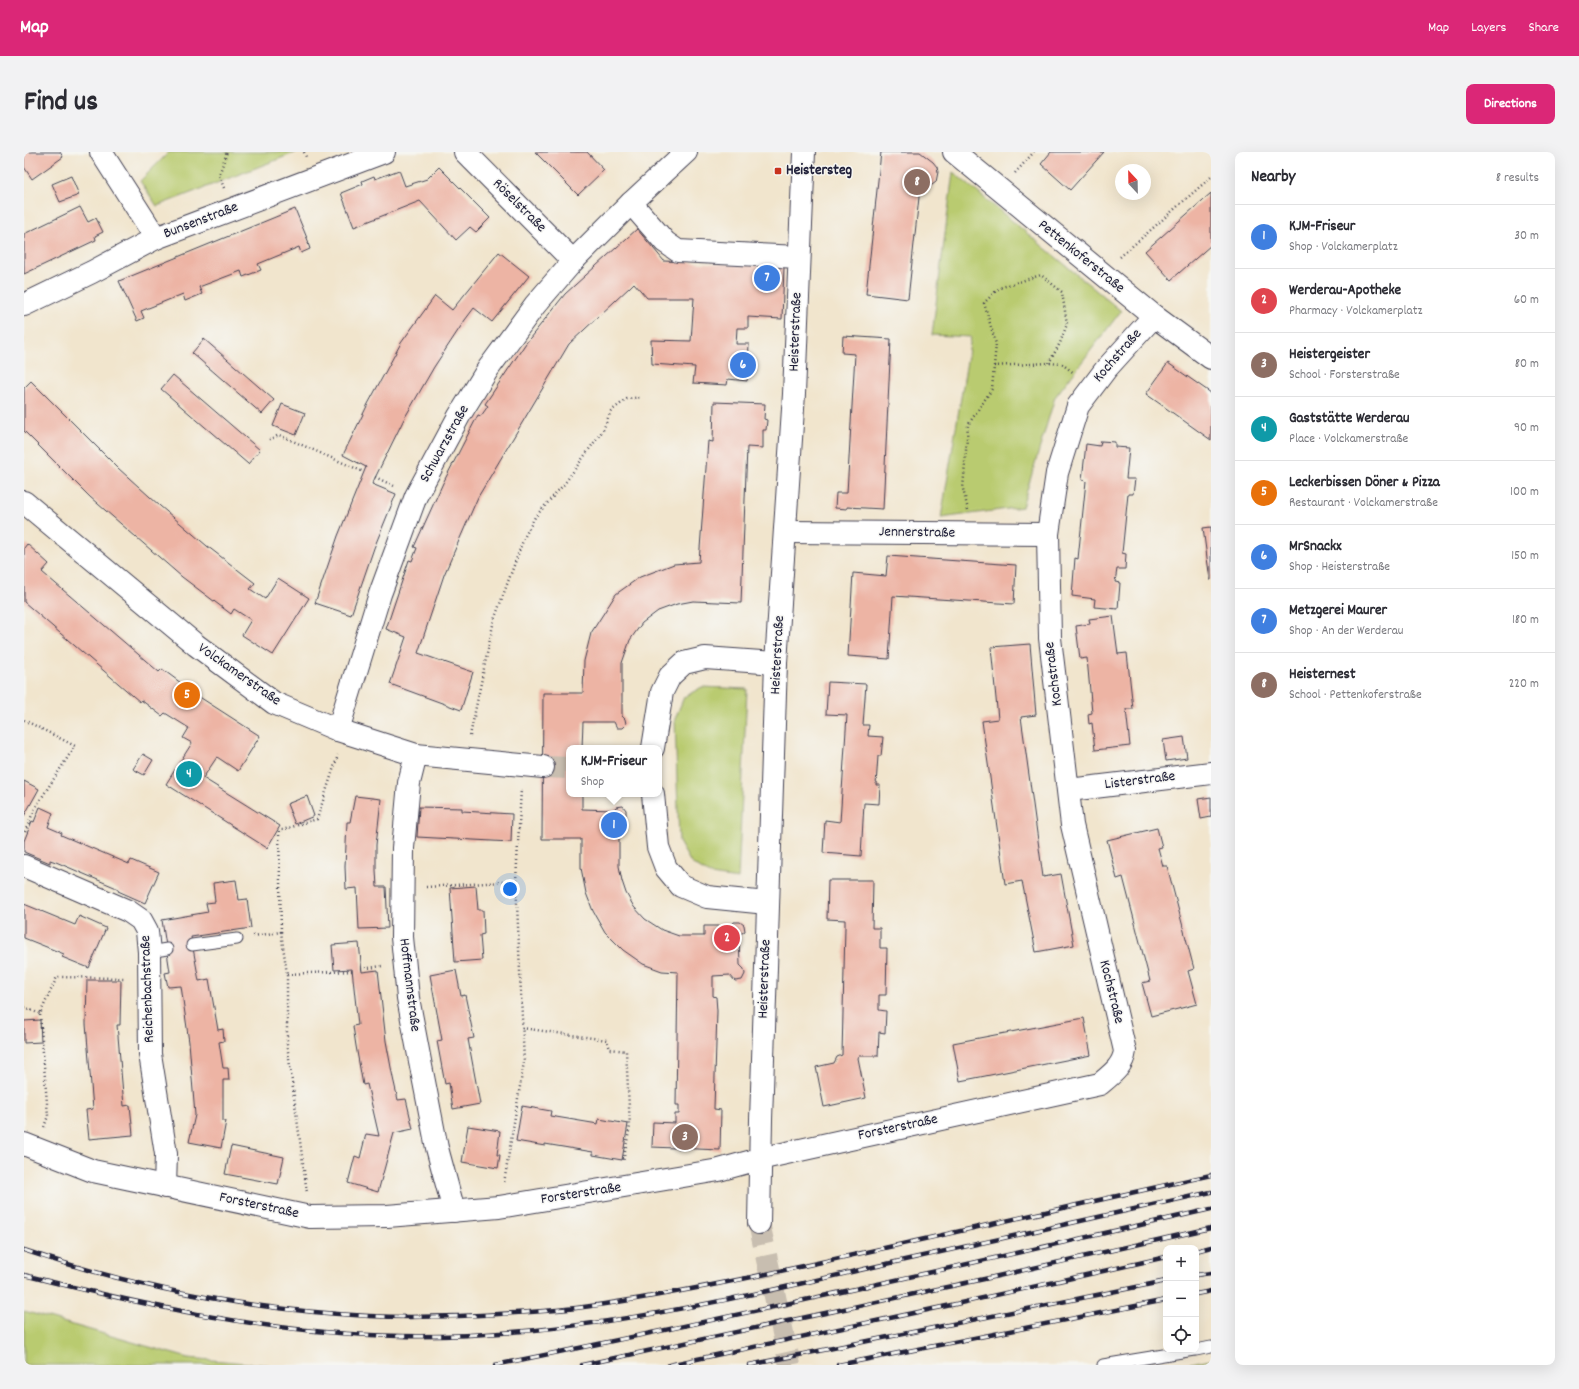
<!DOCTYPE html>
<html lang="en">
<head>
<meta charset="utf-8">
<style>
	body { margin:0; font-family:Dekko,sans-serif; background:#f2f2f3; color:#2b2b33 }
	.controls { position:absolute; right:12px; bottom:12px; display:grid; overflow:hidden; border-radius:8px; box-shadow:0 4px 16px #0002 }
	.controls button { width:36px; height:36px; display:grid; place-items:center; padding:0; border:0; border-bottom:1px solid #e1e1e2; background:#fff; color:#2b2b33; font:20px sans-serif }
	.compass { position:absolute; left:1091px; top:12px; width:36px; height:36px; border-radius:50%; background:#fff; box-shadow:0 4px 16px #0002; rotate:338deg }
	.you { position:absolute; left:486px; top:737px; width:14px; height:14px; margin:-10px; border:3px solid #fff; border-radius:50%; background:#1a73e8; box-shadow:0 0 0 6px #1a73e833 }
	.badge { display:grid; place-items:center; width:26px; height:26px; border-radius:50%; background:#db2777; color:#fff; font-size:13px; font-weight:700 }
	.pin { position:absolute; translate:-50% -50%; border:2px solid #fff; box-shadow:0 1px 4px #0006 }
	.popup { position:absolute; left:542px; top:593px; width:96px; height:52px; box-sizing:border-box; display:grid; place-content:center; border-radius:8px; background:#fff; filter:drop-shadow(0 1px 3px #0005); font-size:13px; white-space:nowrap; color:#7c7c81 }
	.popup b { font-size:15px; color:#2b2b33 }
	.popup::after { content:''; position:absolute; left:50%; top:100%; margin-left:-8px; border:8px solid transparent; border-top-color:#fff }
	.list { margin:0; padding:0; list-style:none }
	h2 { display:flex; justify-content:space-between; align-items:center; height:52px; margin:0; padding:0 16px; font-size:17px }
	h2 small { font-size:13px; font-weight:400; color:#7c7c81 }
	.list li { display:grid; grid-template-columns:26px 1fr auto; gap:12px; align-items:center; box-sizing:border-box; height:64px; padding:0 16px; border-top:1px solid #e1e1e2 }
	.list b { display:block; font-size:15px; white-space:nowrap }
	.list p { margin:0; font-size:13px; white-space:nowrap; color:#7c7c81 }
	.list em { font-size:13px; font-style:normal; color:#7c7c81 }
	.icon { flex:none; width:22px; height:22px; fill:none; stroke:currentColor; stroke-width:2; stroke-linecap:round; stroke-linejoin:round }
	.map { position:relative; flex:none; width:1187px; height:1213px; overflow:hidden; border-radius:8px }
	header { display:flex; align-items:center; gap:24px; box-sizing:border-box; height:56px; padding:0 20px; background:#db2777; color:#fff }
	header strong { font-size:19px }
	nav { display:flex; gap:22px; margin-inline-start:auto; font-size:14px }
	.intro { display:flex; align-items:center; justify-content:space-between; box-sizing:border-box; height:96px; padding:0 24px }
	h1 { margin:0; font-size:28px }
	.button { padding:10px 18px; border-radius:8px; background:#db2777; color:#fff; font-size:14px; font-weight:700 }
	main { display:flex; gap:24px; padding:0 24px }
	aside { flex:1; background:#fff; border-radius:8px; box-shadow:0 4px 16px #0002 }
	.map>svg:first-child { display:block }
	.green { fill:#b9cb6f; stroke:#6e7655 }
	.building { fill:#edb4a4 }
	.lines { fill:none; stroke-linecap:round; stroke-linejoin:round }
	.street-tunnel { stroke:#c8beb0; stroke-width:22; stroke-dasharray:22 11; stroke-linecap:butt }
	.lane-casing { stroke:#413f51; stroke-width:13 }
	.street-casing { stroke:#413f51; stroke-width:24 }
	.path { stroke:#413f51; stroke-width:2.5; stroke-dasharray:1 3; stroke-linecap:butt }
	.lane { stroke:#fff; stroke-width:11 }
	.street { stroke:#fff; stroke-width:22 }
	.rail-casing { stroke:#22223b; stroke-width:4.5 }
	.rail { stroke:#f6f6f2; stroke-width:3; stroke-dasharray:9; stroke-linecap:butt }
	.poi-dot { fill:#c8321e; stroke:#f6f6f2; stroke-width:1.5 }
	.labels { text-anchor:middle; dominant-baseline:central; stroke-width:3; stroke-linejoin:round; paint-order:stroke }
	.poi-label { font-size:15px; font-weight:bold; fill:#22223b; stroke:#f6f6f2; text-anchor:start }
	.street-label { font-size:15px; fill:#22223b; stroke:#f6f6f2 }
</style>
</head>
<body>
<header>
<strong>Map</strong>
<nav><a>Map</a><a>Layers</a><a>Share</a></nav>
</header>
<div class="intro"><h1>Find us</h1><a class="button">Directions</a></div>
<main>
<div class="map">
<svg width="1187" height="1213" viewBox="0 0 1187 1213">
	<rect width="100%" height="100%" fill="#f6f6f2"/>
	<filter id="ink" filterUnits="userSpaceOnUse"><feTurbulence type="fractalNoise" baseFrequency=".025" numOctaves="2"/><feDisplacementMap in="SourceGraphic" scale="8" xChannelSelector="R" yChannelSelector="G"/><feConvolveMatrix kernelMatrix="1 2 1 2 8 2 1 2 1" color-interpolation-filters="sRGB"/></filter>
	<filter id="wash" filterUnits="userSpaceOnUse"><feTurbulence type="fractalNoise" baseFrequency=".012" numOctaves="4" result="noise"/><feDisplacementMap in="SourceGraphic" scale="16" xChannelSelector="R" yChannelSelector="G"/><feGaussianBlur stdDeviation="0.9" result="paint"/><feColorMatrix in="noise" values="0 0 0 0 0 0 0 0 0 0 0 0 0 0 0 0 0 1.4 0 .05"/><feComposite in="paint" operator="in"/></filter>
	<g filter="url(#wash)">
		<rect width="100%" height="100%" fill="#f1e5cd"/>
		<g class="green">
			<path d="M 145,0 L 273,0 L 133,54 L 116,29 Z"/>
			<path d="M 929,20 L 1097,159 L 1031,245 L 998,355 L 917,366 L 947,185 L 908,183 Z"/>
			<path d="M 678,535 L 723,537 L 714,727 L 687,723 L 667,711 L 655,690 L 651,567 L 660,545 Z"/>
			<path d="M 0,1159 L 164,1206 L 244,1213 L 0,1213 Z"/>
			<path d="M 1187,1207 L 1187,1213 L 1155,1213 Z"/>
		</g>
		<g id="blocks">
			<g class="building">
				<path d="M 0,0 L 36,0 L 39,5 L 8,27 L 0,15 Z"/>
				<path d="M 511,0 L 563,0 L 580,18 L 554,43 Z"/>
				<path d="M 857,0 L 896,0 L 909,10 L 913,15 L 914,20 L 912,30 L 904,36 L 896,36 L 884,147 L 842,142 Z"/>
				<path d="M 1027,0 L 1080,0 L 1046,38 L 1017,12 Z"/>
				<path d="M 415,15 L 466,66 L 452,80 L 446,75 L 432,88 L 396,49 L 330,75 L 317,41 L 339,32 L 338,29 L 350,24 L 351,27 L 375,18 L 381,34 L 403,27 Z"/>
				<path d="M 47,24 L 55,43 L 36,50 L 28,32 Z"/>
				<path d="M 1187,41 L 1187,93 L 1147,128 L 1121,99 Z"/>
				<path d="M 56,55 L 64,70 L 72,66 L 79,80 L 71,84 L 72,88 L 0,122 L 0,82 Z"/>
				<path d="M 271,57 L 285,91 L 284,91 L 286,97 L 277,101 L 275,95 L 234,112 L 237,118 L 219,125 L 217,119 L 175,135 L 178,142 L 161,149 L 159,142 L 117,159 L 120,166 L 113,169 L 95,129 Z"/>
				<path d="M 613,77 L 640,109 L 760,115 L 758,167 L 724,165 L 724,176 L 713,176 L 712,192 L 725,192 L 723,229 L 704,227 L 703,233 L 669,231 L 671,215 L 628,212 L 627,188 L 667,189 L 670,146 L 623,146 L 610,131 L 606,135 L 545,192 L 454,345 L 420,423 L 394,501 L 449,520 L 437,558 L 366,532 L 382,485 L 362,477 L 385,408 L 388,409 L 393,396 L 390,395 L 419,331 L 454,263 L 457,264 L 464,254 L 461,252 L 502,191 L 541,142 Z"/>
				<path d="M 475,100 L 505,124 L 468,170 L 450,156 L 441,168 L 410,215 L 380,267 L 348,332 L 372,342 L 350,396 L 327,463 L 291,451 L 314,384 L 342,315 L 319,303 L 344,252 L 377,191 L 411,144 L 428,158 Z"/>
				<path d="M 819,184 L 867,187 L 859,357 L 823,355 L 823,357 L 811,356 L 812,341 L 823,341 L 831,202 L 818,201 Z"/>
				<path d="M 180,187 L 250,248 L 238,262 L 168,201 Z"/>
				<path d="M 1144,211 L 1187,241 L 1187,288 L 1122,242 Z"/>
				<path d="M 149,223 L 236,298 L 224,312 L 137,237 Z"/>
				<path d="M 7,229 L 94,316 L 136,354 L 183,394 L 231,431 L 226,437 L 241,447 L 254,426 L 285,446 L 249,503 L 218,483 L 227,468 L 210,457 L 207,462 L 158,425 L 66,345 L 0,279 L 0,236 Z"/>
				<path d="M 690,250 L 741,252 L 740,267 L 743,268 L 742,278 L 739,278 L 739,296 L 723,295 L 717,451 L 669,449 L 653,452 L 634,459 L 618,471 L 606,488 L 598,511 L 598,564 L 601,567 L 602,572 L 598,576 L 593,576 L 590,570 L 559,570 L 558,596 L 545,596 L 545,642 L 558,642 L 558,657 L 589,658 L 592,655 L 599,654 L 602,658 L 602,664 L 595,668 L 595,714 L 598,729 L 602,741 L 610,755 L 621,767 L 638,778 L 655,784 L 680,784 L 680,774 L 707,774 L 710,770 L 716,770 L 720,773 L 721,779 L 715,783 L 716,813 L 720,817 L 721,822 L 718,828 L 711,829 L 706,823 L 689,824 L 689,844 L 692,845 L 693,859 L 690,956 L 690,957 L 697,958 L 696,998 L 628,995 L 629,970 L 651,971 L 651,962 L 655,962 L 655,953 L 652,953 L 654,820 L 638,819 L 619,812 L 599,798 L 581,780 L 569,759 L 562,741 L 557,716 L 557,687 L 518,687 L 519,541 L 559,541 L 560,509 L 567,481 L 592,442 L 616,425 L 650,412 L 675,410 L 684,289 L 689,290 Z"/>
				<path d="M 258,252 L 281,261 L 272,283 L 249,274 Z"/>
				<path d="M 1077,289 L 1091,290 L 1091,295 L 1105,296 L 1102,327 L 1111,327 L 1109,342 L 1104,342 L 1098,401 L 1102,402 L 1101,417 L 1093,417 L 1091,430 L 1096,431 L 1094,457 L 1070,455 L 1071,447 L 1048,444 L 1051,406 L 1054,407 L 1062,329 L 1058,328 L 1062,292 L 1076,294 Z"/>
				<path d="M 1187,375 L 1187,428 L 1186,428 L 1179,376 Z"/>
				<path d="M 3,392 L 25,412 L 18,420 L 135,520 L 138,517 L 161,534 L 160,535 L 236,584 L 214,619 L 193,605 L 179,626 L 256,674 L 243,696 L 142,632 L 168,591 L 159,586 L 165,576 L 141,561 L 138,564 L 117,548 L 116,550 L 0,450 L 0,396 Z"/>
				<path d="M 864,404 L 992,413 L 990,452 L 869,444 L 865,507 L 824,504 L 829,421 L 862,424 Z"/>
				<path d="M 1089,464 L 1094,502 L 1103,501 L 1109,557 L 1102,557 L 1106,594 L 1071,598 L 1068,571 L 1065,572 L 1064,562 L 1068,561 L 1063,506 L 1056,507 L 1052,474 L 1066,472 L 1065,467 Z"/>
				<path d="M 1006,492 L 1012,563 L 997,565 L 1019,725 L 1037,722 L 1050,793 L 1012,800 L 998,729 L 981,732 L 958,569 L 974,567 L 967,495 Z"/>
				<path d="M 804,530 L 842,532 L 839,573 L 845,573 L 844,584 L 859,585 L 857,604 L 854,604 L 852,633 L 856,633 L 855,652 L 840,651 L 837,704 L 799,701 L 801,668 L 816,670 L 823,563 L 802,562 Z"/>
				<path d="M 1160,585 L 1163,606 L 1142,609 L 1139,588 Z"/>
				<path d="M 119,602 L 129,608 L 120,623 L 109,617 Z"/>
				<path d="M 0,629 L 15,637 L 0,664 Z"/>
				<path d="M 283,644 L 290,664 L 271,672 L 263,652 Z"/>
				<path d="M 331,644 L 357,647 L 352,693 L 352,718 L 353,735 L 362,735 L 364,776 L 335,777 L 333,736 L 322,737 L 321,715 L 323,670 L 326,670 Z"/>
				<path d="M 1187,645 L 1187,665 L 1177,667 L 1174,647 Z"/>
				<path d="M 16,655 L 29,661 L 24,675 L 38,681 L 37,683 L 105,712 L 107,708 L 135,720 L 121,751 L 94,739 L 95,737 L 32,710 L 26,708 L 26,711 L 0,700 L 0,689 L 8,669 L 10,670 Z"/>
				<path d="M 395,655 L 438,656 L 438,659 L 488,662 L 487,690 L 393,685 Z"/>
				<path d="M 1133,676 L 1138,695 L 1134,696 L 1139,714 L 1143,714 L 1170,817 L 1164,819 L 1173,852 L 1127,864 L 1118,831 L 1126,829 L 1099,725 L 1093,727 L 1083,688 Z"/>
				<path d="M 212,728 L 215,748 L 223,747 L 227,776 L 167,785 L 175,829 L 185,827 L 194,878 L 199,877 L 200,889 L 195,890 L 199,916 L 204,916 L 205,928 L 199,928 L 199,969 L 202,969 L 197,996 L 165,990 L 171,963 L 165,890 L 157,834 L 144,835 L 141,821 L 146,820 L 138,768 L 184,760 L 182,751 L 191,750 L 189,731 Z"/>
				<path d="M 804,728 L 849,728 L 848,776 L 856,776 L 856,796 L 863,796 L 862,843 L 855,843 L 855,858 L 862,859 L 861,881 L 855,880 L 854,904 L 835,904 L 834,906 L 842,946 L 800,955 L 792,915 L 810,911 L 813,905 L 818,903 L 821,775 L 821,768 L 803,767 Z"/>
				<path d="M 452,734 L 454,758 L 459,758 L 460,782 L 456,783 L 458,808 L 431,810 L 426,736 Z"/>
				<path d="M 0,752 L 51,773 L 55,764 L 82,776 L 65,816 L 38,805 L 40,802 L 0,786 Z"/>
				<path d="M 335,791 L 338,820 L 354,818 L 362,889 L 369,926 L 374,948 L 382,947 L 389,977 L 370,981 L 354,1040 L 324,1031 L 331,1004 L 336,1006 L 342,982 L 355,984 L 343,932 L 339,933 L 332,894 L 329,874 L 334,873 L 328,817 L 310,818 L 308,793 Z"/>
				<path d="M 432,818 L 437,844 L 441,843 L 450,886 L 444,887 L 456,952 L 429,957 L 425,931 L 421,932 L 413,889 L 418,888 L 406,823 Z"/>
				<path d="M 63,828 L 97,828 L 96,873 L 93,873 L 94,884 L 100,954 L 106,953 L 109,983 L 65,987 L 62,958 L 69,957 L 62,872 Z"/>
				<path d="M 1060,866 L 1067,903 L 936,929 L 929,891 Z"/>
				<path d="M 16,868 L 17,890 L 0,891 L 0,869 Z"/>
				<path d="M 498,954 L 527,959 L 526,964 L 574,972 L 575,967 L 604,972 L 598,1008 L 569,1003 L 569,1000 L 521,992 L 521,994 L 492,989 Z"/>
				<path d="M 444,974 L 476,979 L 473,1003 L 476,1003 L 474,1016 L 438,1010 Z"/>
				<path d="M 207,994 L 260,1005 L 254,1032 L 201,1022 Z"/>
			</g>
		</g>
	</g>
	<g filter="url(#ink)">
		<use href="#blocks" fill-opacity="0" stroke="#413f51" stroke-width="1"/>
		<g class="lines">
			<g class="street-tunnel">
				<path d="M 519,615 L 545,616"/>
				<path d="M 735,1071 L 766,1213"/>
			</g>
			<defs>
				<g id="lane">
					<path d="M 168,793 L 213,787"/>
					<path d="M 125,800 L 143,797"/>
					<path d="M 1172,1198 L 1187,1195"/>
					<path d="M 1079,1213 L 1170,1198"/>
				</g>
				<g id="street">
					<path d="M 77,0 L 132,86"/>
					<path d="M 441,0 L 549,109"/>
					<path d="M 662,0 L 607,51 L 641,90 L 654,99 L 775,105"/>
					<path d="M 930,0 L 1130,164 L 1187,206"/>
					<path d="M 0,153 L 68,120 L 132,86 L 360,0"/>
					<path d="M 0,350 L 172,493 L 250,551 L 314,578 L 392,603 L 519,615"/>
					<path d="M 761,380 L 1024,382"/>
					<path d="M 314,578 L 356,442 L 392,344 L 435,264 L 464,217 L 511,153 L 549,109 L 607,51"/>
					<path d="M 629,596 L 638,540 L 646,524 L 660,511 L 681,506 L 752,511"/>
					<path d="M 392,603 L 385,631 L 379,696 L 378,785 L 384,846 L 396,909 L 413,996 L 430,1059"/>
					<path d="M 1045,638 L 1187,621"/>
					<path d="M 629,642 L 634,695 L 642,716 L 657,734 L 683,745 L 743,751"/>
					<path d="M 0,714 L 104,759 L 117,768 L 123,779 L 125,800 L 126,902 L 142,1002 L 141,1035"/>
					<path d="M 0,992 L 69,1019 L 286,1065 L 363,1064 L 475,1055 L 695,1018 L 735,1007 L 1076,932 C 1088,922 1099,914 1101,899 L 1048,673 L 1026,486 L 1024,382 L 1033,321 L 1054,254 L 1082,217 L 1130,164"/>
					<path d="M 735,1071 L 737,968 L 752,511 L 770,242 L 780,0"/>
				</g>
			</defs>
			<use href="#lane" class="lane-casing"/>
			<use href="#street" class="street-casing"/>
			<g class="path">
				<path d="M 280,0 L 282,5"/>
				<path d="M 991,21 L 1010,0"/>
				<path d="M 200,36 L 195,23 L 203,0"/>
				<path d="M 1096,105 L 1187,25"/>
				<path d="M 970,214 L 1025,211 L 1038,212 L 1050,221"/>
				<path d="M 245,288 L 255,283 L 340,320"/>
				<path d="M 351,325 L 370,334"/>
				<path d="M 944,358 L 939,337 L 944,273 L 968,237 L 972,192 L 960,151 L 975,136 L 1017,123 L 1038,140 L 1043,172 L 1036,191 L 1025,211"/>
				<path d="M 0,568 L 51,594 L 11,656 L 0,682"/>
				<path d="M 446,584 L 470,468 L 500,386 L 511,365 L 541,331 L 579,278 L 587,259 L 603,247 L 617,245"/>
				<path d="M 492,729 L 497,637"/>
				<path d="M 402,735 L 492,729 L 500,910 L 480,1031"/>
				<path d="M 257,780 L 255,679 L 293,667 L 314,603"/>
				<path d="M 229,784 L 257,780 L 263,822 L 263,892 L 283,1041"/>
				<path d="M 337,817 L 358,814"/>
				<path d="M 263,822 L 328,819"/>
				<path d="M 0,855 L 16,862"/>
				<path d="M 498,876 L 583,888 L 586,897 L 602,899 L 606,974 L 599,1010"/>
				<path d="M 20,975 L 24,964 L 16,862 L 33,825 L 101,826"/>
			</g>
			<use href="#lane" class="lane"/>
			<use href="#street" class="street"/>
			<defs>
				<g id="rail">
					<path d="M 0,1098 C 111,1136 228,1158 345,1164 C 407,1167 471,1163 533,1158 C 567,1155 601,1149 635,1143 C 697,1132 758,1119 820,1105 C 942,1078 1065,1050 1187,1023"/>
					<path d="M 1172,1099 L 1187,1095"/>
					<path d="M 0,1123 C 123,1154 248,1182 376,1184 C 537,1187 694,1151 849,1115 C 962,1090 1074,1065 1187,1040"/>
					<path d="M 1172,1123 L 1187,1121"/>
					<path d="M 1172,1142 L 1187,1139"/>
					<path d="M 471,1213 C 711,1165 949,1111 1187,1057"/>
					<path d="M 558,1213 L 965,1126 L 1187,1076"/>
					<path d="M 645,1213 L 932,1152 L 1142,1105"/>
					<path d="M 725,1213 L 1142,1129"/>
					<path d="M 814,1213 L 1142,1148"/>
				</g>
			</defs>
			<use href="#rail" class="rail-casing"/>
			<use href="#rail" class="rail"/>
		</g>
	</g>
	<rect class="poi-dot" x="750" y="15" width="8" height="8" rx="2"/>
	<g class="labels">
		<g class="poi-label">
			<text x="762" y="19">Heistersteg</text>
		</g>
		<g class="street-label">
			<text transform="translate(495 54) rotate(45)">Röselstraße</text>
			<text transform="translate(177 69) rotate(-21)">Bunsenstraße</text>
			<text transform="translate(1057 105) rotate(39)">Pettenkoferstraße</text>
			<text transform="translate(772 180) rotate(-88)">Heisterstraße</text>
			<text transform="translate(1094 204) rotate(-49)">Kochstraße</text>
			<text transform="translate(421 292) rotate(-61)">Schwarzstraße</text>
			<text transform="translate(893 381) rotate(1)">Jennerstraße</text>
			<text transform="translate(754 503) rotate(-87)">Heisterstraße</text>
			<text transform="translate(1030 522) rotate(-97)">Kochstraße</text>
			<text transform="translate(215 523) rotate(35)">Volckamerstraße</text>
			<text transform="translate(1116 629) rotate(-7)">Listerstraße</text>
			<text transform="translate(741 827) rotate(-88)">Heisterstraße</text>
			<text transform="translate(385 833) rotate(83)">Hoffmannstraße</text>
			<text transform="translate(124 837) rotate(-92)">Reichenbachstraße</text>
			<text transform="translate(1087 840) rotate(76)">Kochstraße</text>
			<text transform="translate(874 976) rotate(-12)">Forsterstraße</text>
			<text transform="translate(557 1042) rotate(-9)">Forsterstraße</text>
			<text transform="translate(235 1054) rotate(12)">Forsterstraße</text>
		</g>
	</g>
</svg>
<div class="controls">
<button>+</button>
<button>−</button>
<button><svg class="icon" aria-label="locate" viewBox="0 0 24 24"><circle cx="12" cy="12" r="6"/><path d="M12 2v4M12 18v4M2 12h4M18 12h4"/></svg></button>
</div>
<svg class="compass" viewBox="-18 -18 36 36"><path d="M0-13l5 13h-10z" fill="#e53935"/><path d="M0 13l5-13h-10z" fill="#7c7c81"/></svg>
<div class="you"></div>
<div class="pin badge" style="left:590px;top:673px;background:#3f7fe0">1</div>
<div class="popup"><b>KJM-Friseur</b>Shop</div>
<div class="pin badge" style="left:703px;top:786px;background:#e0444e">2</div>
<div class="pin badge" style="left:661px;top:985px;background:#8d6e63">3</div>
<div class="pin badge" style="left:165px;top:622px;background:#0f9aa8">4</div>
<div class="pin badge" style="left:163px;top:543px;background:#e8710a">5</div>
<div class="pin badge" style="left:719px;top:213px;background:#3f7fe0">6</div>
<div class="pin badge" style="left:743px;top:126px;background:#3f7fe0">7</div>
<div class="pin badge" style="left:893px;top:30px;background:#8d6e63">8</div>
</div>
<aside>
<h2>Nearby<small>8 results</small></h2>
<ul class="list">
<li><span class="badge" style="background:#3f7fe0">1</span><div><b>KJM-Friseur</b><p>Shop · Volckamerplatz</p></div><em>30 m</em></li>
<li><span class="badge" style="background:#e0444e">2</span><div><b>Werderau-Apotheke</b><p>Pharmacy · Volckamerplatz</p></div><em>60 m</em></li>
<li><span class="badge" style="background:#8d6e63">3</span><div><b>Heistergeister</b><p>School · Forsterstraße</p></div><em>80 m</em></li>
<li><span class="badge" style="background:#0f9aa8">4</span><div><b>Gaststätte Werderau</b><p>Place · Volckamerstraße</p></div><em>90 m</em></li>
<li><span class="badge" style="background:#e8710a">5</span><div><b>Leckerbissen Döner &amp; Pizza</b><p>Restaurant · Volckamerstraße</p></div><em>100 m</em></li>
<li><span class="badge" style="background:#3f7fe0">6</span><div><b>MrSnackx</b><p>Shop · Heisterstraße</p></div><em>150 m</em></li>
<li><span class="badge" style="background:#3f7fe0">7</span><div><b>Metzgerei Maurer</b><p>Shop · An der Werderau</p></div><em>180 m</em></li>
<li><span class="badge" style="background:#8d6e63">8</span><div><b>Heisternest</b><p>School · Pettenkoferstraße</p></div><em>220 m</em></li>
</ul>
</aside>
</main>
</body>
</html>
